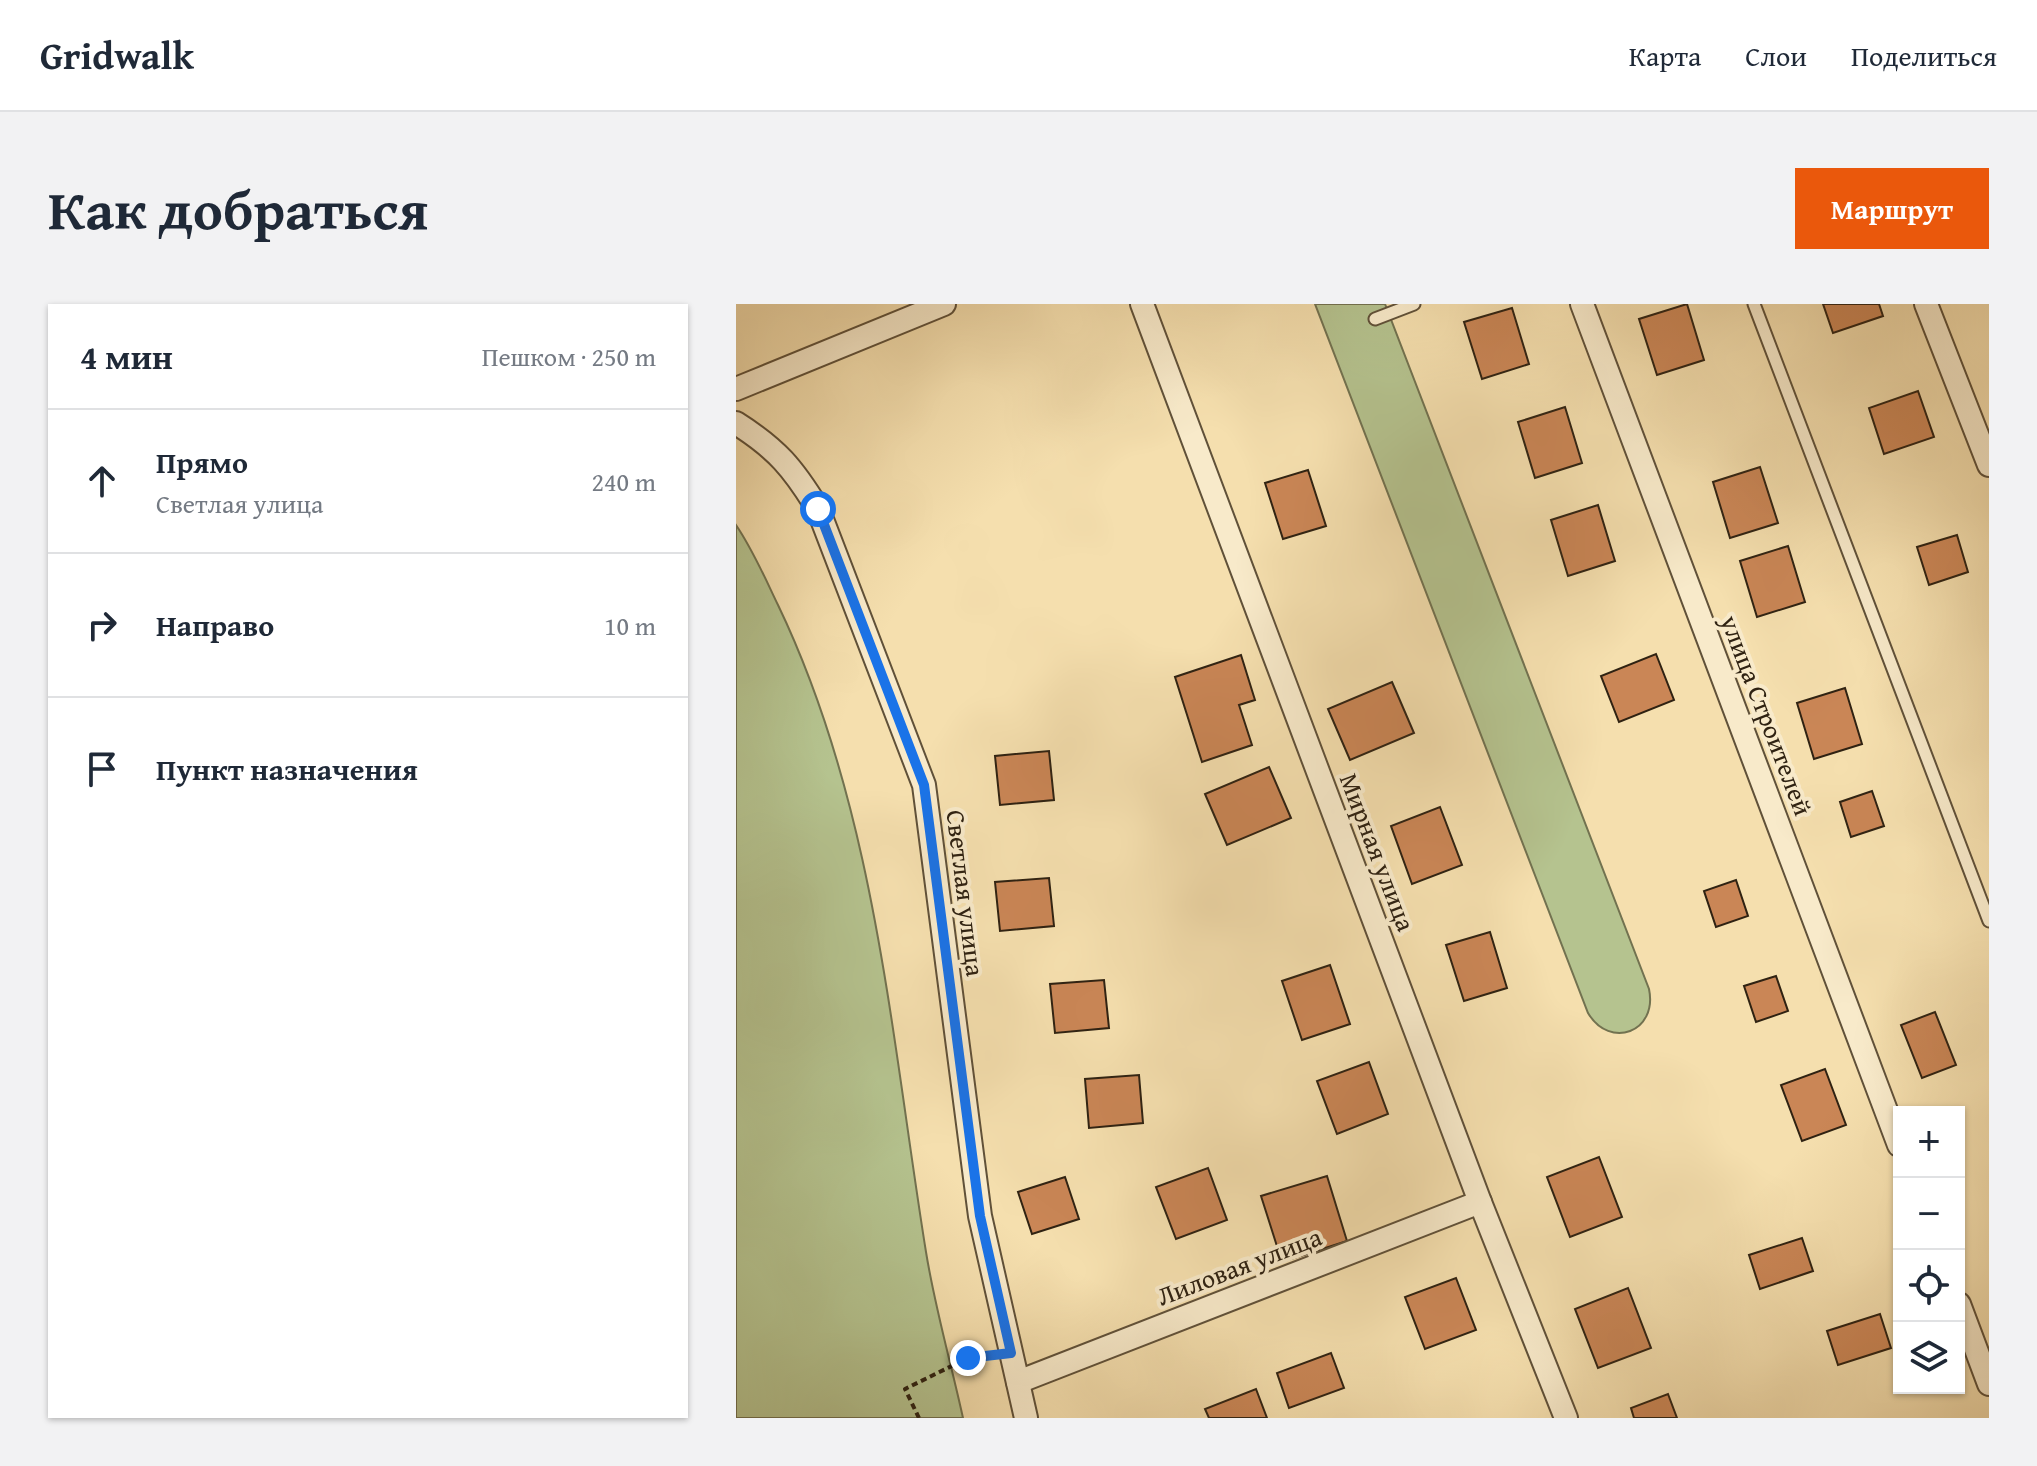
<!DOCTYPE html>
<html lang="ru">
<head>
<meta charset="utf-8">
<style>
	body { margin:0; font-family:"Gentium Book Plus",serif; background:#f2f2f3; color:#1f2937 }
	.controls { position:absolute; right:24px; bottom:24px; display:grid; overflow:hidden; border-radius:0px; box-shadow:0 2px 6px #0004 }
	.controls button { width:72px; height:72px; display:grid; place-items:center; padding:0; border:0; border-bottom:2px solid #e0e1e3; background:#fff; color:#1f2937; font:40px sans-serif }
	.stop { position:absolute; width:24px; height:24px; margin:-18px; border:6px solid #1a73e8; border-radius:50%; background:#fff }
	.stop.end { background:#1a73e8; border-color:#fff; box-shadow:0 2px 8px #0008 }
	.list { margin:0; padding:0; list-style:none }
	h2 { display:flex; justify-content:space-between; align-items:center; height:104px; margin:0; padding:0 32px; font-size:34px }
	h2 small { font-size:26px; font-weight:400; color:#747a83 }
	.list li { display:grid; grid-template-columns:52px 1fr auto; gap:24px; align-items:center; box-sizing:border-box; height:144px; padding:0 32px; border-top:2px solid #e0e1e3 }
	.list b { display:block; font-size:30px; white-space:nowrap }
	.list p { margin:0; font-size:26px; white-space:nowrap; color:#747a83 }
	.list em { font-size:26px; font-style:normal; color:#747a83 }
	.icon { flex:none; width:44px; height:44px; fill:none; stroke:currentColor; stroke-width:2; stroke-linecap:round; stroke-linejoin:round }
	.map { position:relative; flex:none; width:1253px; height:1114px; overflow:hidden; border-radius:0px }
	header { display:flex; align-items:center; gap:48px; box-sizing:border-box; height:112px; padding:0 40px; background:#fff; border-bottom:2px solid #e0e1e3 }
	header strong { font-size:38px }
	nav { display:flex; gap:44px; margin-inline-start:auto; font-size:28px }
	.intro { display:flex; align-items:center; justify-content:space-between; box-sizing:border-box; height:192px; padding:0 48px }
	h1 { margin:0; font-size:56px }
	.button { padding:20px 36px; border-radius:0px; background:#ea580c; color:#fff; font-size:28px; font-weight:700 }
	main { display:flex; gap:48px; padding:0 48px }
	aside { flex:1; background:#fff; border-radius:0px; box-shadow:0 2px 6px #0004 }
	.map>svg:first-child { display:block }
	.green { fill:#b5c38f; stroke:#727250; stroke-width:2 }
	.building { fill:#ca8656; stroke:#2f2212; stroke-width:2 }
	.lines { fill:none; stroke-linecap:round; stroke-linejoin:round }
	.lane-casing { stroke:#605139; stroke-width:15 }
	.street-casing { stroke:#605139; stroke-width:26 }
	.path { stroke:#2f2212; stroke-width:4; stroke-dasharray:6 4; stroke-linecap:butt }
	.lane { stroke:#f8eaca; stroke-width:11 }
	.street { stroke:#f8eaca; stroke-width:22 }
	.route { stroke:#1a73e8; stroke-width:10 }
	.labels { text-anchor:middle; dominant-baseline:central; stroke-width:8; stroke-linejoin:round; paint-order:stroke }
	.street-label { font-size:26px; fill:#2f2212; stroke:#f8eaca }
</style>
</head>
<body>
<header>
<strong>Gridwalk</strong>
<nav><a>Карта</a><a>Слои</a><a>Поделиться</a></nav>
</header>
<div class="intro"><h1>Как добраться</h1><a class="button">Маршрут</a></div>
<main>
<aside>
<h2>4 мин<small>Пешком · 250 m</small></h2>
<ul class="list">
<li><svg class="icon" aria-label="ahead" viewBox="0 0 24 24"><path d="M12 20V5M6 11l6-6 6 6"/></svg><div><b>Прямо</b><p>Светлая улица</p></div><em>240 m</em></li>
<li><svg class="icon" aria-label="right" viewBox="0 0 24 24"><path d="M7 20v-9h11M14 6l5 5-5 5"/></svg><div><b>Направо</b></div><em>10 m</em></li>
<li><svg class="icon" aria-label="arrive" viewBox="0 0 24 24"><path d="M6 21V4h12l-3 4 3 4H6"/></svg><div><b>Пункт назначения</b></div></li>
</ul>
</aside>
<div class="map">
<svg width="1253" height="1114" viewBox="0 0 1253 1114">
	<rect width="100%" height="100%" fill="#f5dfae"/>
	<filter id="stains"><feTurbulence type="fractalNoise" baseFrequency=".0025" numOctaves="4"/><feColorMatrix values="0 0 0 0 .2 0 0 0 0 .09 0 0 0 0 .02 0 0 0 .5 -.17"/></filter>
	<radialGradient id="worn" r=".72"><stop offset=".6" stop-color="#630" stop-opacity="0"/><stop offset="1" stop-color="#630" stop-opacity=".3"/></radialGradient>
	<g class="green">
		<path d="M 579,0 L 649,0 L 913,685 C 922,728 874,746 852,709 Z"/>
		<path d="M 0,221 C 17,246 29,274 42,301 C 139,503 155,731 190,948 C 199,1004 215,1059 227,1114 L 0,1114 Z"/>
	</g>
	<g class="building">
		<path d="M 951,0 L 968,56 L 921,71 L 903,15 Z"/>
		<path d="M 1087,0 L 1143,0 L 1147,12 L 1097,29 Z"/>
		<path d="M 776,4 L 793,60 L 746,75 L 728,18 Z"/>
		<path d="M 1182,87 L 1198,133 L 1148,150 L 1133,104 Z"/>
		<path d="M 829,103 L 846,159 L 799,174 L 782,118 Z"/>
		<path d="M 1024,163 L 1042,219 L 994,234 L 977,178 Z"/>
		<path d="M 572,166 L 590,222 L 547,235 L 529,179 Z"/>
		<path d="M 862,201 L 879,257 L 832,272 L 815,216 Z"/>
		<path d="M 1221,231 L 1232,268 L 1193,281 L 1181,243 Z"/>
		<path d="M 1052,242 L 1069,298 L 1021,313 L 1004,257 Z"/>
		<path d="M 920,350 L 938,396 L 883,418 L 865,372 Z"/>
		<path d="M 505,351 L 519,396 L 503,401 L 516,441 L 466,458 L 439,373 Z"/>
		<path d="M 656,378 L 678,429 L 614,456 L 592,405 Z"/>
		<path d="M 1109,384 L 1126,440 L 1078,455 L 1061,399 Z"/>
		<path d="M 313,447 L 318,496 L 264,501 L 259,452 Z"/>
		<path d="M 533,463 L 555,514 L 491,541 L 469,490 Z"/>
		<path d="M 1136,487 L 1148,522 L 1115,533 L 1104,498 Z"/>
		<path d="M 704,503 L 726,561 L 676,580 L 655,522 Z"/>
		<path d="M 313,574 L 318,622 L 264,627 L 259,578 Z"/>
		<path d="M 1000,576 L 1012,612 L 980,623 L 968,587 Z"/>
		<path d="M 754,628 L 771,684 L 728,697 L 710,641 Z"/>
		<path d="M 594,661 L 614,720 L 566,736 L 546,677 Z"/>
		<path d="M 1040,672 L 1052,707 L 1020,718 L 1008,682 Z"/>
		<path d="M 368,676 L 373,724 L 319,729 L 314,680 Z"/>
		<path d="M 1199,708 L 1220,761 L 1186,774 L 1165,721 Z"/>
		<path d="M 633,758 L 652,810 L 601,830 L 581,777 Z"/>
		<path d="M 1089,765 L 1110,821 L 1066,837 L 1045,781 Z"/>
		<path d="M 403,771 L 407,819 L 353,824 L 349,775 Z"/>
		<path d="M 863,853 L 886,913 L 834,933 L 811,873 Z"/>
		<path d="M 472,864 L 491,916 L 440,935 L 420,883 Z"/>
		<path d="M 591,872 L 611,937 L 546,958 L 525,892 Z"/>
		<path d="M 329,873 L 343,915 L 296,930 L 282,888 Z"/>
		<path d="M 1066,934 L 1077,967 L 1024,985 L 1013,951 Z"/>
		<path d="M 720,974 L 740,1026 L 689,1045 L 669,993 Z"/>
		<path d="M 892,984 L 915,1044 L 862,1064 L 839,1005 Z"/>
		<path d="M 1144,1010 L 1155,1044 L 1102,1061 L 1091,1027 Z"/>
		<path d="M 595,1049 L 608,1084 L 553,1104 L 541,1069 Z"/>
		<path d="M 520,1085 L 531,1114 L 473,1114 L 469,1105 Z"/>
		<path d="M 932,1090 L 941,1114 L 898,1114 L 895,1104 Z"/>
	</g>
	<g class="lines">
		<defs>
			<g id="lane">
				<path d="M 1018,0 L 1253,617"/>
				<path d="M 639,15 L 678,0"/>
			</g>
			<g id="street">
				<path d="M 406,0 L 744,898 L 830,1114"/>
				<path d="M 846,0 L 1163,841"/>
				<path d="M 1190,0 L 1253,161"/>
				<path d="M 0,85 L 208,0"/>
				<path d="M 0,119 C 41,145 57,164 82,205 L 188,481 L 244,912 L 290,1114"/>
				<path d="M 1223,1000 L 1253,1080"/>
				<path d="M 282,1078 L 744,898"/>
			</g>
		</defs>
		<use href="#lane" class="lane-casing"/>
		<use href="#street" class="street-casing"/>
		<path class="path" d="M 183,1114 L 169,1085 L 232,1054 L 253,1051"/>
		<use href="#lane" class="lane"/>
		<use href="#street" class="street"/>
	</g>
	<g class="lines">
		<path class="route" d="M 82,205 L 188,481 L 244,912 L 275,1049 L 232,1054"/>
	</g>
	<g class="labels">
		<g class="street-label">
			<text transform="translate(1031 411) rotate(69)">улица Строителей</text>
			<text transform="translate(642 548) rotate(69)">Мирная улица</text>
			<text transform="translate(230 589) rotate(83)">Светлая улица</text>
			<text transform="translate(503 962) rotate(-21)">Лиловая улица</text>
		</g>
	</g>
	<rect width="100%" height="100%" filter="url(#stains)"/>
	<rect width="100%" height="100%" fill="url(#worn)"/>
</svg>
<div class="controls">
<button>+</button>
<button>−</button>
<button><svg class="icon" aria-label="locate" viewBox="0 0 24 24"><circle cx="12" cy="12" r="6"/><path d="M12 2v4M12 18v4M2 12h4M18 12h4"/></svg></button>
<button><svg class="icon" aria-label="layers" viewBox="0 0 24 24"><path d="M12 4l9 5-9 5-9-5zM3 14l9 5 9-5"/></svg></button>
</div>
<div class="stop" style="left:82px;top:205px"></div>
<div class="stop end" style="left:232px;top:1054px"></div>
</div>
</main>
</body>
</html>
